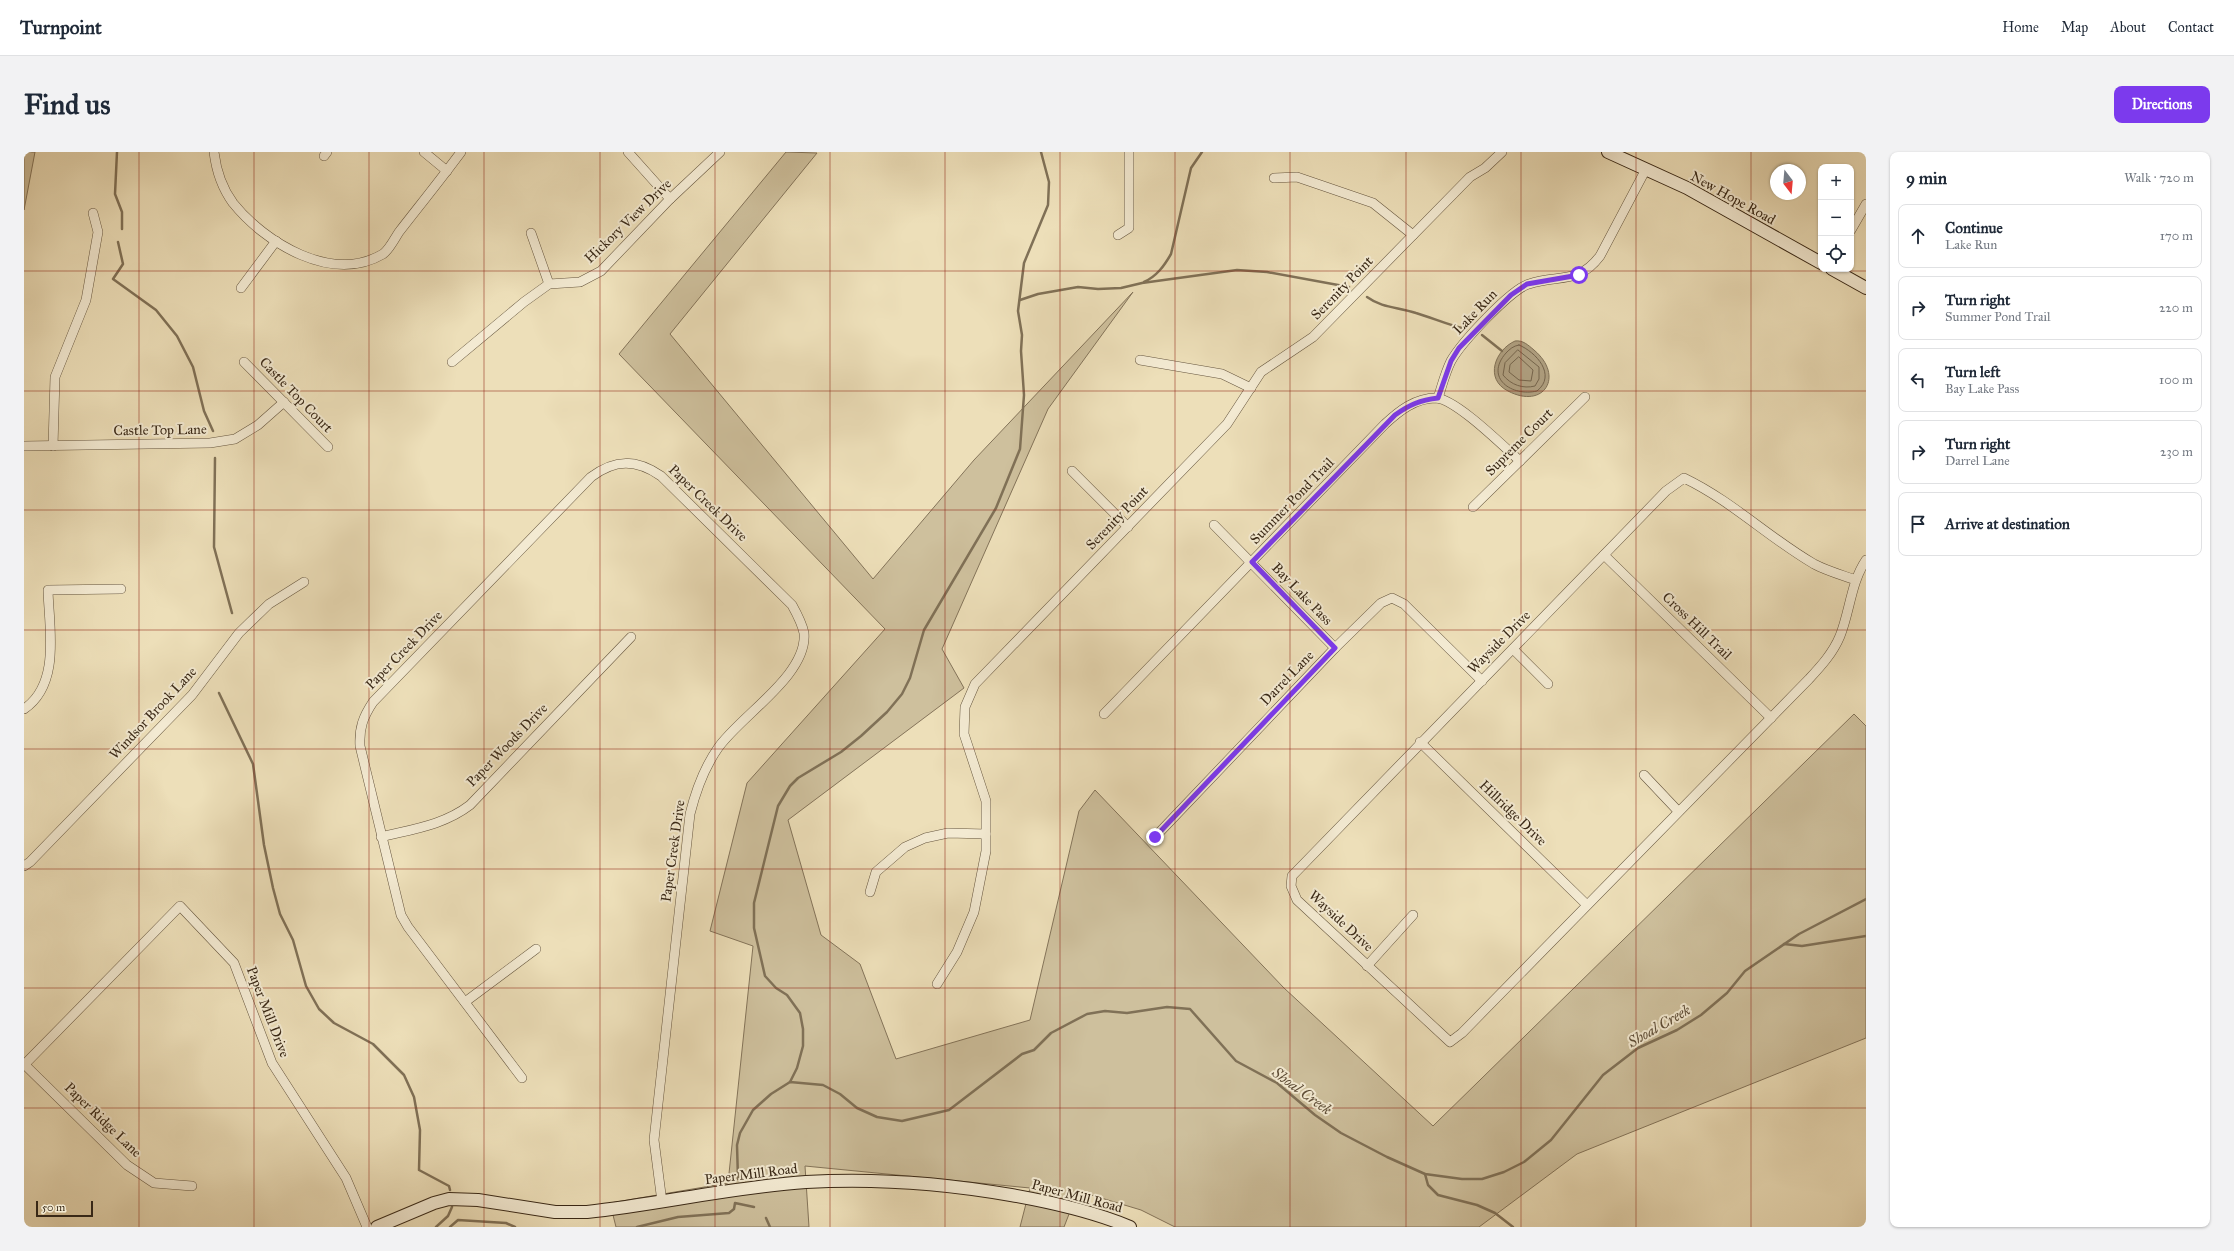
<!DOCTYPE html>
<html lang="en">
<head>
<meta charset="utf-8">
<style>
	body { margin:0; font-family:"IM FELL Great Primer",serif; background:#f2f2f3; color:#1f2937 }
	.controls { position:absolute; right:12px; top:12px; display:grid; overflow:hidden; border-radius:8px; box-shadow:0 1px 3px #0004 }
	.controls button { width:36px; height:36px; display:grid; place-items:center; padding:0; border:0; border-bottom:1px solid #e0e1e3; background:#fff; color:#1f2937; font:20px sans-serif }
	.compass { position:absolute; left:1746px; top:12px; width:36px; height:36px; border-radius:50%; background:#fff; box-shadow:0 1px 3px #0004; rotate:164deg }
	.scale { position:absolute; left:12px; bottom:10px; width:57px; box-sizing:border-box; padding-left:4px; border:2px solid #392816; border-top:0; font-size:11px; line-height:14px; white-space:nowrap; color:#392816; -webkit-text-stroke:3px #f3ead2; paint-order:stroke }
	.stop { position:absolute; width:12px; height:12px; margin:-9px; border:3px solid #7c3aed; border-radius:50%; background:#fff }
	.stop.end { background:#7c3aed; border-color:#fff; box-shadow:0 1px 4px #0008 }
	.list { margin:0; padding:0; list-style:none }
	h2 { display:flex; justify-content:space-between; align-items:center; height:52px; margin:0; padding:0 16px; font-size:17px }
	h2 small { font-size:13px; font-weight:400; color:#747a83 }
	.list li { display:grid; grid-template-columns:26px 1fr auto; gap:12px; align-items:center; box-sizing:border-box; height:64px; margin:0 8px 8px; padding:0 8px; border:1px solid #e0e1e3; border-radius:8px }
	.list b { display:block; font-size:15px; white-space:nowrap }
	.list p { margin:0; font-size:13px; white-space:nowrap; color:#747a83 }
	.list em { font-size:13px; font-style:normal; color:#747a83 }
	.icon { flex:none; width:22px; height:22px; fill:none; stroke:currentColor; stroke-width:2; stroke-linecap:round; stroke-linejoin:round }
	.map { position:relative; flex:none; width:1842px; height:1075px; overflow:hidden; border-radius:8px }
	header { display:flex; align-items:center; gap:24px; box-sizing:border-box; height:56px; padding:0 20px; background:#fff; border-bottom:1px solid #e0e1e3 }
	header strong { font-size:19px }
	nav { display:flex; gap:22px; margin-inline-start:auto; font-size:14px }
	.intro { display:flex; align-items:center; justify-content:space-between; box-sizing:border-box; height:96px; padding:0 24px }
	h1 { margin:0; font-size:28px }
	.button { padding:10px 18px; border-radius:8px; background:#7c3aed; color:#fff; font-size:14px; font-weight:700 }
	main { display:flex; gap:24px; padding:0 24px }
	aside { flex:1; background:#fff; border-radius:8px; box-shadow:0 1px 3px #0004 }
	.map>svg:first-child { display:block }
	.green { fill:#cec09d; stroke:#84745a }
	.water { fill:#b0a182; stroke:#807157 }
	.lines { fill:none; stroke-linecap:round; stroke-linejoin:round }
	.shore { stroke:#74644c; stroke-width:1 }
	.stream { stroke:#807157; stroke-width:2.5 }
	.street-casing { stroke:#66563f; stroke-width:10 }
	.secondary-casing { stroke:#392816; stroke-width:14 }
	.street { stroke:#f3ead2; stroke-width:9 }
	.secondary { stroke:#f3ead2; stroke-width:12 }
	.route { stroke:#7c3aed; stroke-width:5 }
	.grid { fill:none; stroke:#8f2418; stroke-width:1; stroke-opacity:0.55 }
	.labels { text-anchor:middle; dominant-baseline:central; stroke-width:4; stroke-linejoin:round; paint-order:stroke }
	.street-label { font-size:14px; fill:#392816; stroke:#f3ead2 }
	.water-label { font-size:15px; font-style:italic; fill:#5d4c36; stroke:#f3ead2 }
</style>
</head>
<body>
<header>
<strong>Turnpoint</strong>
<nav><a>Home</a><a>Map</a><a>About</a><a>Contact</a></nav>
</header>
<div class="intro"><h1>Find us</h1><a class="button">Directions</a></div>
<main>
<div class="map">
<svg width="1842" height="1075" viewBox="0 0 1842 1075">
	<rect width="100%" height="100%" fill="#eddfb9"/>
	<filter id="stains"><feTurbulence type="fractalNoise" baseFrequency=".005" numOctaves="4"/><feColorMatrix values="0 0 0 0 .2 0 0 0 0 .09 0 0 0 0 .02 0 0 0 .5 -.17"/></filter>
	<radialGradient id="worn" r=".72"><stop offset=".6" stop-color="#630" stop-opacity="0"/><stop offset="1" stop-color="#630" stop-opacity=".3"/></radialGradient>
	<g class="green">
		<path d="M 0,0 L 11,0 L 0,58 Z"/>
		<path d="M 762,0 L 793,1 L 646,182 L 849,427 L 950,308 L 1109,140 L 1024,257 L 918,497 L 940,536 L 764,668 L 797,783 L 836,812 L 872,907 L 1006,868 L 1055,659 L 1071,638 L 1260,836 L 1409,974 L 1830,562 L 1842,574 L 1842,886 L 1553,1002 L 1455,1075 L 1151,1075 L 1117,1058 L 1054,1039 L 1040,1075 L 996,1075 L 1006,1036 L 781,1014 L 785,1075 L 592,1075 L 586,1051 L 704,1031 L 729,794 L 686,779 L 723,631 L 861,477 L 595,202 Z"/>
	</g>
	<path class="water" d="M 1491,189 C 1499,188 1504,193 1510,198 C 1541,224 1520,258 1484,239 C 1460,227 1471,198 1491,189 Z"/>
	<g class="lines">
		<g class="shore">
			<path d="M 1495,193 C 1512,200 1533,223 1513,239 C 1488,245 1460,226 1482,201 C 1486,197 1489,194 1495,193 Z"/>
			<path d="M 1494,198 L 1515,215 L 1515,227 L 1511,234 C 1499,237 1487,233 1479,223 L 1481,211 Z"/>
			<path d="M 1495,205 L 1509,218 L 1507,229 L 1495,228 L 1485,220 L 1486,213 Z"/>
		</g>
		<g class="stream">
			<path d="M 93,0 L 91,42 L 98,60 L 98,77"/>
			<path d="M 94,90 L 99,112 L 89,127 L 132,158 L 153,184 L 169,215 L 180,259 L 189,279"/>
			<path d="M 1120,130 C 1133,124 1140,114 1147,102 L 1167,16 L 1178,0"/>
			<path d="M 1343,145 C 1358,156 1374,155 1392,161 C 1409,166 1424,173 1442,177"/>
			<path d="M 996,148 L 1014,142 L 1054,135 L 1074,137 L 1097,136 L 1118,131 L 1213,118 L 1243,120 L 1325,135"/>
			<path d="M 1458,183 L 1478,199"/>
			<path d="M 191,306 L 190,395 L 208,461"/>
			<path d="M 195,541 L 229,612 L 240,693 L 249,736 L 256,762 L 269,788 L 282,834 L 295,857 L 310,871 L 349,892 L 380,923 L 390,945 L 396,978 L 395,1018 L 425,1034 L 426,1038"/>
			<path d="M 1760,792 L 1778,794 L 1842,784"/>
			<path d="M 766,930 L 773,916 L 779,894 L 779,877 L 776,861 L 763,843 L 752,836 L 741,824 L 730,776 L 730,751 L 754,654 L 766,634 L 774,626 L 817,600 L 837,584 L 863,560 L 878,542 L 886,526 L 900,478 L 972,356 L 996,297 L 1000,243 L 997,199 L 998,183 L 994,159 L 1000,111 L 1024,53 L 1025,30 L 1017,0"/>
			<path d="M 1401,1022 L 1404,1033 L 1414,1043 L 1453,1053 L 1471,1061 L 1489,1075"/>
			<path d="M 714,1027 L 713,993 L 716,981 L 729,958 L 747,942 L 766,930 L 799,933 L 816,942 L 833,956 L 853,965 L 878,969 L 925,958 L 998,902 L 1010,898 L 1027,881 L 1063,862 L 1081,859 L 1103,861 L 1143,855 L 1166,857 L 1212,909 L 1253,931 L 1291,963 L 1317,981 L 1363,1005 L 1401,1022 L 1438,1027 L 1458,1027 L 1480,1020 L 1500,1010 L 1527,988 L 1579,923 L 1614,896 L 1653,878 L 1677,863 L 1703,841 L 1721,819 L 1775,782 L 1842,747"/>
			<path d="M 742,1066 L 746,1075"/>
			<path d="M 412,1075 L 424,1064 L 428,1055"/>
			<path d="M 426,1075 L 434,1068 L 482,1071 L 491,1075"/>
			<path d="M 613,1075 L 654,1065 L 705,1061 L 710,1057 L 711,1051 L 730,1055"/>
		</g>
		<defs>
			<g id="street">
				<path d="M 190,0 C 192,17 198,36 209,51 C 241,91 308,132 359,102 C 365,98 371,86 375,80 C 396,53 417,27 437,0"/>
				<path d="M 400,0 L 423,19"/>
				<path d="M 604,0 L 646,47"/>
				<path d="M 300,4 L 303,0"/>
				<path d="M 1250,26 L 1273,25 L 1349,51 L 1389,83"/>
				<path d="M 1827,78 L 1842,52"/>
				<path d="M 507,81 L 525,132"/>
				<path d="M 1094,83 L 1105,76 L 1105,0"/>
				<path d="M 217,136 L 252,89"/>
				<path d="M 1116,208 L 1198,222 L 1227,236"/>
				<path d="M 220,210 L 304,295"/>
				<path d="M 428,210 L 500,150 L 525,132 L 556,130 L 577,119 L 646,47 L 696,0"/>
				<path d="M 1414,246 C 1418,234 1421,221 1427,209 C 1437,191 1487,137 1505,132 C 1535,122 1554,133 1576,104 L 1622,17"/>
				<path d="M 0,294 L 186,291 L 211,287 L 234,273 L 260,250"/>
				<path d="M 29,294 L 31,225 L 62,148 L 74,80 L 69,61"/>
				<path d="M 1048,319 L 1104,375"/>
				<path d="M 1449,355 L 1561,245"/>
				<path d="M 1190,373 L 1311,496"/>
				<path d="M 1580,403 L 1747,566"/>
				<path d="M 1832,428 C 1818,423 1803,419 1790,412 C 1745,386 1708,349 1660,326 L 1642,339 L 1268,724 L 1267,734 L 1273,748 L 1426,890 L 1438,881 L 1785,527 C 1797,514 1809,501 1816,484 C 1826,459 1827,430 1842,408"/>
				<path d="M 1489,497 L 1524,532"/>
				<path d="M 0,557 C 37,532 25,476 24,438 L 97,437"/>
				<path d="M 1080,562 L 1361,272 C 1375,259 1391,246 1412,246 C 1432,247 1480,295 1496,309"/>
				<path d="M 1396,590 L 1563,753"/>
				<path d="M 1620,623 L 1654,659"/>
				<path d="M 357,685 C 389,677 420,673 446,653 L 607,485"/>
				<path d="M 1131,685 L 1311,496 L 1357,451 L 1368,446 L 1380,452 L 1458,529"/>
				<path d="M 0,714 L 6,710 L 168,543 L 215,481 L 245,452 L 280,430"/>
				<path d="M 846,740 L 852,720 L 881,695 L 901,686 L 924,681 L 962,682"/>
				<path d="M 1343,814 L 1389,763"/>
				<path d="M 913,832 L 933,800 L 950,760 L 962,699 L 962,649 L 940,582 L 941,555 L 951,532 L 1203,272 L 1237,220 L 1289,185 L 1446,25 L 1461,16 L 1478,0"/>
				<path d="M 441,850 L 512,797"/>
				<path d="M 0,913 L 156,754 L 210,811 L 248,911 L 322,1026 L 343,1075"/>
				<path d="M 1,913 L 103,1013 L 130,1031 L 168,1034"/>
				<path d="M 498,926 L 384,775 L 377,763 L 336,594 C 335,576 339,565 349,550 L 567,325 C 591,307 612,307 637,324 L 768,453 C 773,462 778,471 780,481 C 784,523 716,564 694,596 C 680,616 672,638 666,662 L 630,988 L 638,1050"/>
			</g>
			<g id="secondary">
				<path d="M 1584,0 L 1663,36 L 1797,111"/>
				<path d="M 1808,117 L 1842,136"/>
				<path d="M 353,1075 L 410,1051 L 425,1047 L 454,1048 L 531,1060 L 563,1060 C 636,1052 708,1035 782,1030 C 851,1026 918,1031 987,1043 C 1027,1050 1068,1059 1106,1075"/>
			</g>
		</defs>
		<use href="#street" class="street-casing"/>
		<use href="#secondary" class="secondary-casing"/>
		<use href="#street" class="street"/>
		<use href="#secondary" class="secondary"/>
	</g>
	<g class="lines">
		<path class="route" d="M 1131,685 L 1311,496 L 1228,410 L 1371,263 C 1385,253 1396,248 1414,246 L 1427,209 L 1435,196 L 1487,143 L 1503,132 L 1555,123"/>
	</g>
	<path class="grid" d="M 115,0 L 115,1075M 230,0 L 230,1075M 345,0 L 345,1075M 460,0 L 460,1075M 576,0 L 576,1075M 691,0 L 691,1075M 806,0 L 806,1075M 921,0 L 921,1075M 1036,0 L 1036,1075M 1151,0 L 1151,1075M 1266,0 L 1266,1075M 1382,0 L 1382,1075M 1497,0 L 1497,1075M 1612,0 L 1612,1075M 1727,0 L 1727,1075M 0,119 L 1842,119M 0,239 L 1842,239M 0,358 L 1842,358M 0,478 L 1842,478M 0,597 L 1842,597M 0,717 L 1842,717M 0,836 L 1842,836M 0,956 L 1842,956"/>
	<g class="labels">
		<g class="street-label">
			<text transform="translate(1709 46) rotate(29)">New Hope Road</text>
			<text transform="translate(604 69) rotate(-44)">Hickory View Drive</text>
			<text transform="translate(1318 136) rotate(-46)">Serenity Point</text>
			<text transform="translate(1451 160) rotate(-46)">Lake Run</text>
			<text transform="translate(272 243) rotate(46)">Castle Top Court</text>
			<text transform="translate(136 278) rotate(-1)">Castle Top Lane</text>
			<text transform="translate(1495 290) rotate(-45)">Supreme Court</text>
			<text transform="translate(1268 349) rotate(-46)">Summer Pond Trail</text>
			<text transform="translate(684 351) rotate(44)">Paper Creek Drive</text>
			<text transform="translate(1093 366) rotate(-46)">Serenity Point</text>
			<text transform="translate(1278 442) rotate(46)">Bay Lake Pass</text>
			<text transform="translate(1673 474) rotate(44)">Cross Hill Trail</text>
			<text transform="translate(1475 490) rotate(-45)">Wayside Drive</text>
			<text transform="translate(380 498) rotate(-46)">Paper Creek Drive</text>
			<text transform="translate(1263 526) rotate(-46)">Darrel Lane</text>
			<text transform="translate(129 561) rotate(-47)">Windsor Brook Lane</text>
			<text transform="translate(483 593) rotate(-46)">Paper Woods Drive</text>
			<text transform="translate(1489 661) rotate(44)">Hillridge Drive</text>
			<text transform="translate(649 699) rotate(-82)">Paper Creek Drive</text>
			<text transform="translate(1317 769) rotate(43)">Wayside Drive</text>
			<text transform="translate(244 860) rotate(69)">Paper Mill Drive</text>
			<text transform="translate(79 968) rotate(44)">Paper Ridge Lane</text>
			<text transform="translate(727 1022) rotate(-7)">Paper Mill Road</text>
			<text transform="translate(1053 1044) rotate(15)">Paper Mill Road</text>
		</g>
		<g class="water-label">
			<text transform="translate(1635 874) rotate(-30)">Shoal Creek</text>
			<text transform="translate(1278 939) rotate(36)">Shoal Creek</text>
		</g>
	</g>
	<rect width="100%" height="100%" filter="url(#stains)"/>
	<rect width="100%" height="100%" fill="url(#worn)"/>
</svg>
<div class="controls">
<button>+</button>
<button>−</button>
<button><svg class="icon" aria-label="locate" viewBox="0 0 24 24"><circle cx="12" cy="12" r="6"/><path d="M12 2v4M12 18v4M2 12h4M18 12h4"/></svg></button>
</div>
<svg class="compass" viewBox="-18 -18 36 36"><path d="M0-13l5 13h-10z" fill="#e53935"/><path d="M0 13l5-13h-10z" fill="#747a83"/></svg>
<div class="scale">50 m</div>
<div class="stop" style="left:1555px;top:123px"></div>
<div class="stop end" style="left:1131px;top:685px"></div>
</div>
<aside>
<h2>9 min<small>Walk · 720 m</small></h2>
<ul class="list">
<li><svg class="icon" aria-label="ahead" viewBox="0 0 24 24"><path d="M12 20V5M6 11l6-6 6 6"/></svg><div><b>Continue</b><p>Lake Run</p></div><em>170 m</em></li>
<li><svg class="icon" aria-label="right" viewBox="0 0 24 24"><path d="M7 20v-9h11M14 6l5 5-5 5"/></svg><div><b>Turn right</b><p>Summer Pond Trail</p></div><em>220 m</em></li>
<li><svg class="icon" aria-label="left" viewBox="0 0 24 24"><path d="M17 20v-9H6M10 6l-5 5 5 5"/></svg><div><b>Turn left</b><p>Bay Lake Pass</p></div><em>100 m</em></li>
<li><svg class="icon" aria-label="right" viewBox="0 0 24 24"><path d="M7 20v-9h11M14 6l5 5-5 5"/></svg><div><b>Turn right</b><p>Darrel Lane</p></div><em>230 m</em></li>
<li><svg class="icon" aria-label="arrive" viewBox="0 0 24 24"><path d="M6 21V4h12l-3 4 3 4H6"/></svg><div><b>Arrive at destination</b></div></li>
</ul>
</aside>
</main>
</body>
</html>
